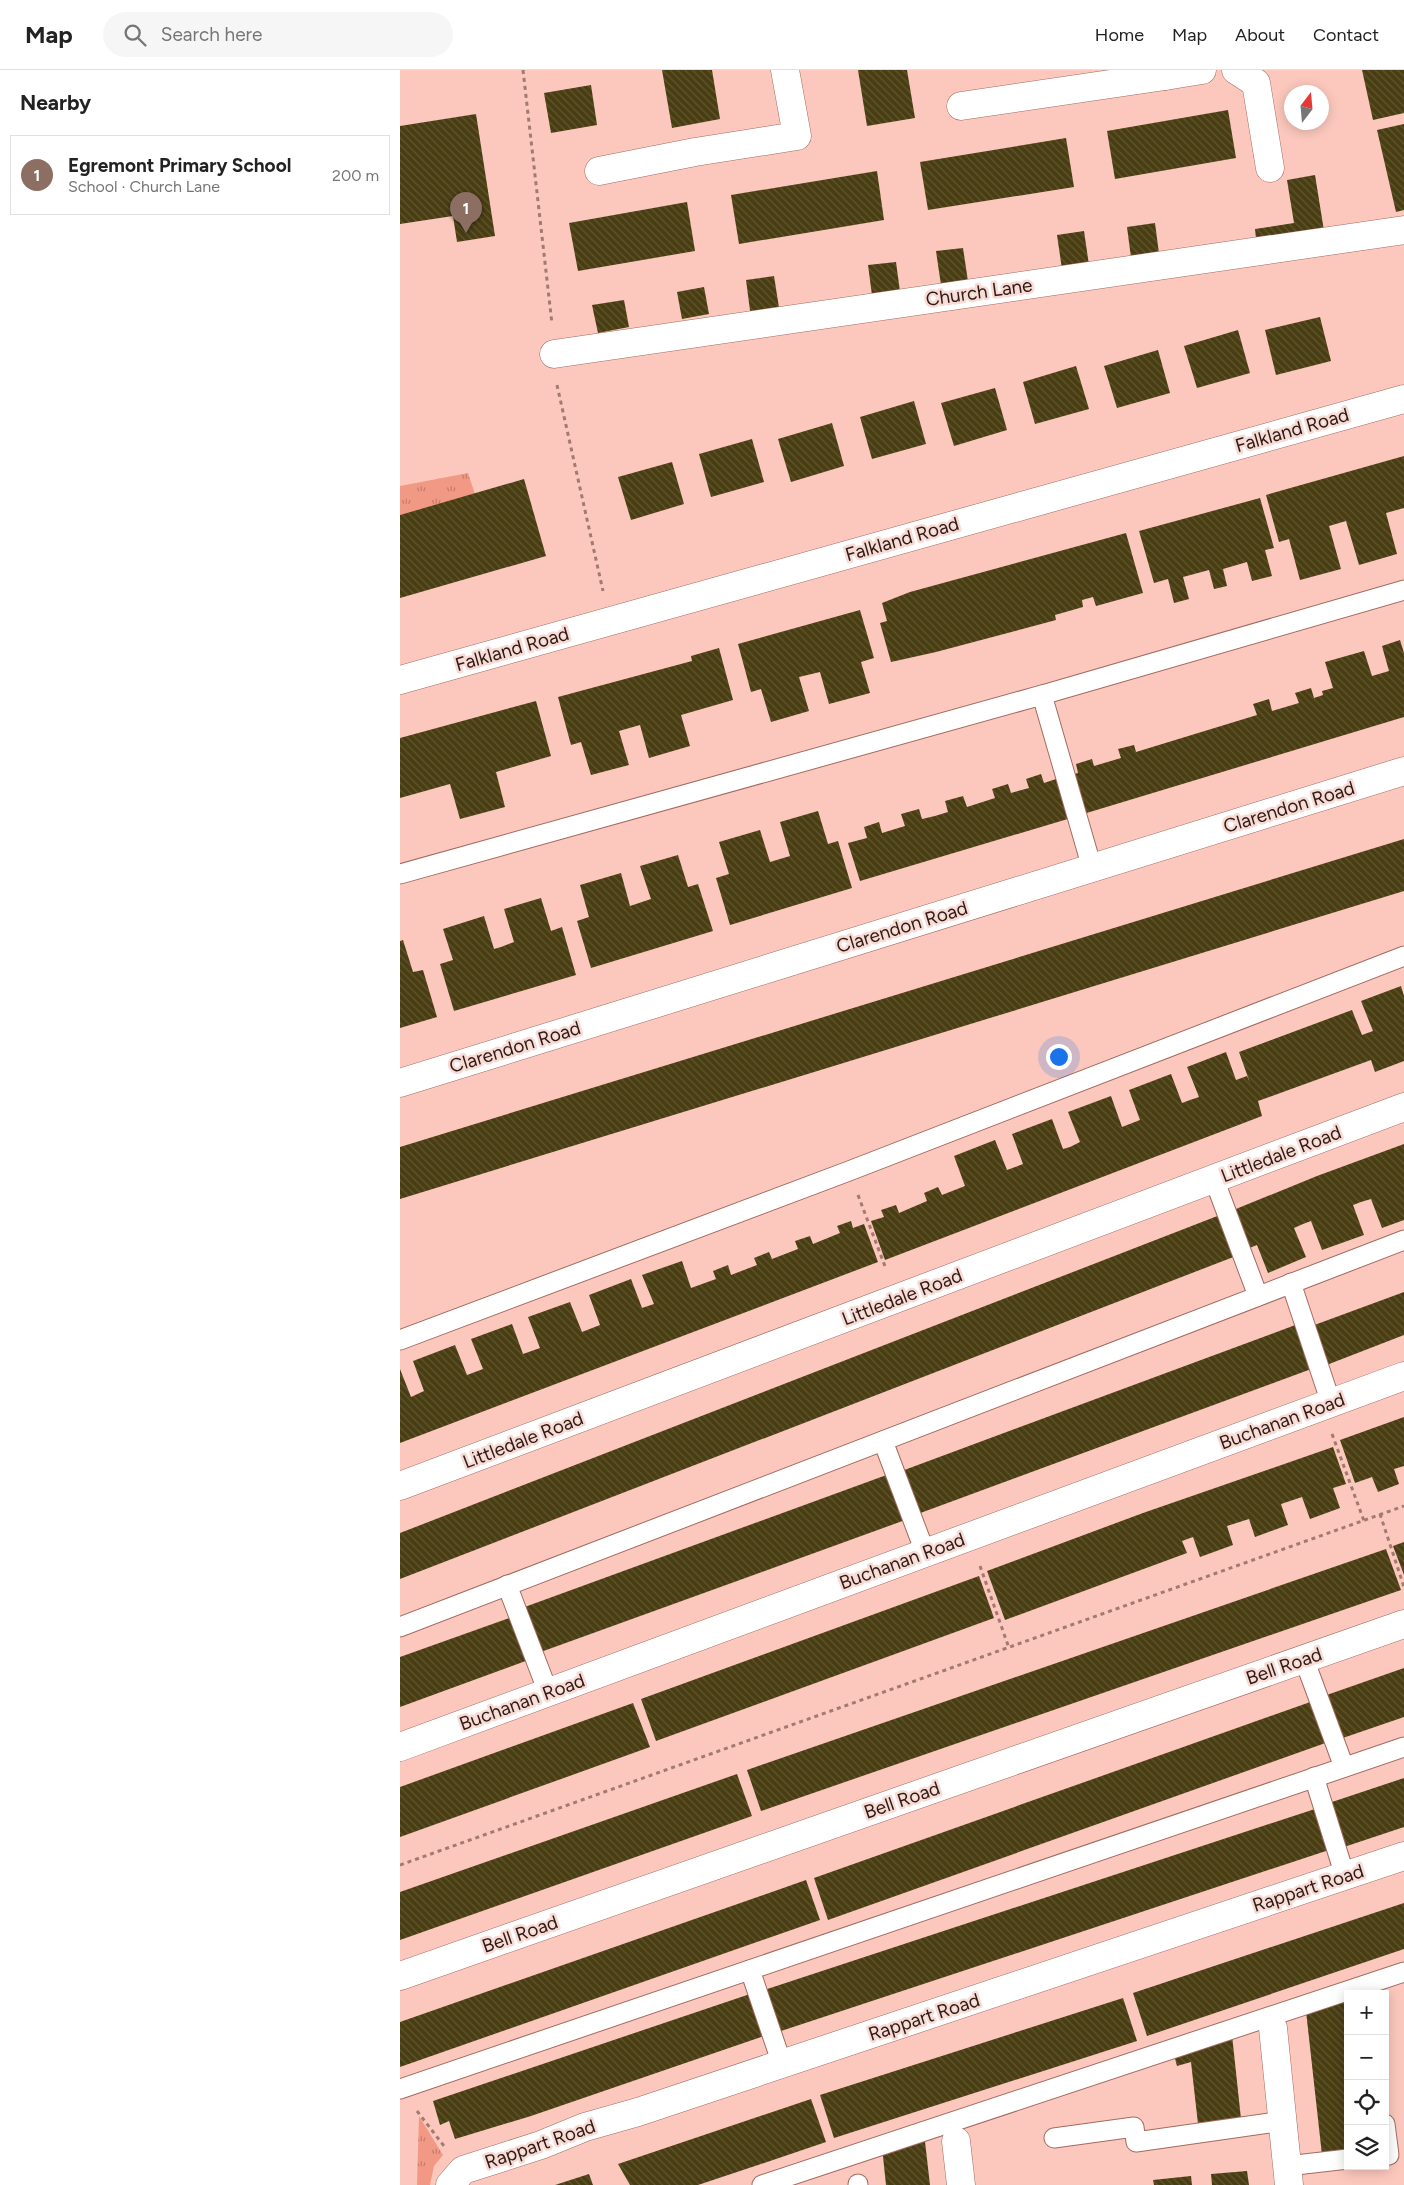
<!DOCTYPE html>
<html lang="en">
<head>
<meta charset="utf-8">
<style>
	body { margin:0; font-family:Figtree,sans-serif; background:#f6f6f6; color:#222 }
	.controls { position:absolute; right:15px; bottom:15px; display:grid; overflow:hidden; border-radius:0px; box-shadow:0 2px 12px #0003 }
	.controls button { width:45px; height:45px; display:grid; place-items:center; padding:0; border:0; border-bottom:1px solid #e0e0e0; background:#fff; color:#222; font:25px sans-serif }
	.compass { position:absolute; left:884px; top:15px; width:45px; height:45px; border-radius:50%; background:#fff; box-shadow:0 2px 12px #0003; rotate:16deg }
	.you { position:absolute; left:658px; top:986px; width:18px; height:18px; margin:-12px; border:4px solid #fff; border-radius:50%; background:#1a73e8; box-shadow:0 0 0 8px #1a73e833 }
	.badge { display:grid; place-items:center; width:32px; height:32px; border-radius:50%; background:#317684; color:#fff; font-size:16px; font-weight:700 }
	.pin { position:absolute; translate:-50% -41px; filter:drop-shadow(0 1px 2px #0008) }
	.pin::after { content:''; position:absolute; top:26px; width:18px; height:15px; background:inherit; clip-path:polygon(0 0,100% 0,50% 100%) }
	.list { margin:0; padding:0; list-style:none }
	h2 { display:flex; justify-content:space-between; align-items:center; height:65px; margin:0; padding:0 20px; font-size:21px }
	h2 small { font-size:16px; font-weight:400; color:#767676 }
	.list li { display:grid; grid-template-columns:32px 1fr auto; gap:15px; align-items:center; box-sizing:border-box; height:80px; margin:0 10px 10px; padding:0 10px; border:1px solid #e0e0e0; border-radius:0px }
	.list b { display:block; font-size:19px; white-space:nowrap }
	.list p { margin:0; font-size:16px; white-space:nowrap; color:#767676 }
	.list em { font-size:16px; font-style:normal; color:#767676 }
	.icon { flex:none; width:28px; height:28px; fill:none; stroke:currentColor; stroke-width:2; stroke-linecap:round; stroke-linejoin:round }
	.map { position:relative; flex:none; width:1004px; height:2115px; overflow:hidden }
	header { display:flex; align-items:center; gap:30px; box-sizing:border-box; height:70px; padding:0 25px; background:#fff; border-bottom:1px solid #e0e0e0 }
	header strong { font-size:24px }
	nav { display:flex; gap:28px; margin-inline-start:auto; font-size:18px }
	.search { width:350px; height:45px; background:#f6f6f6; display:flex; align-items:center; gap:12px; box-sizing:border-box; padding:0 18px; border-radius:28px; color:#767676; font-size:19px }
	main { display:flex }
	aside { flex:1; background:#fff }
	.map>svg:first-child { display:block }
	.grass { fill:url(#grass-tufts) }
	.building { fill:url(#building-back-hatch) }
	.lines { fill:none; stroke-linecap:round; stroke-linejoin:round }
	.service-casing { stroke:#a36a5e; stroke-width:21 }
	.minor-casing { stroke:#a36a5e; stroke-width:29 }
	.path { stroke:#a17a71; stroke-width:3; stroke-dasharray:4 4; stroke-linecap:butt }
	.service { stroke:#fff; stroke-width:19 }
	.minor { stroke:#fff; stroke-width:28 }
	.labels { text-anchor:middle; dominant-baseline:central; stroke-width:5; stroke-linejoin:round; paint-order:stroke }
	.street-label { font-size:19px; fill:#311a15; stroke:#f7dcd6 }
</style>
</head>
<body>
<header>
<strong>Map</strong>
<div class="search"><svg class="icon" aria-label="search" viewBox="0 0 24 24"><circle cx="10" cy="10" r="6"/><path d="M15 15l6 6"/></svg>Search here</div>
<nav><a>Home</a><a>Map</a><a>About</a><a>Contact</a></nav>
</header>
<main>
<aside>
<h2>Nearby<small></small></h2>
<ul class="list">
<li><span class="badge" style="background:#8d6e63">1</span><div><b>Egremont Primary School</b><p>School · Church Lane</p></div><em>200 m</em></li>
</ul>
</aside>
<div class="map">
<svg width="1004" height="2115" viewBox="0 0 1004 2115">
	<defs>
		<pattern id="grass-tufts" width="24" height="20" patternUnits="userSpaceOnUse" patternTransform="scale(1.25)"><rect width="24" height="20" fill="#f29986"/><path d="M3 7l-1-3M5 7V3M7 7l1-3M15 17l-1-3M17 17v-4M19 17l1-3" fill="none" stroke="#c57c6c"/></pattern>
		<pattern id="building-back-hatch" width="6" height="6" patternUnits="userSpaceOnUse" patternTransform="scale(1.25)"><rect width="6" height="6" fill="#493d12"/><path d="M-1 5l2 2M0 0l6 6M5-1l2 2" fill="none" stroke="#615633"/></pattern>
	</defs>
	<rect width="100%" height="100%" fill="#fcc8bd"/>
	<g class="grass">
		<path d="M 68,403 L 75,424 L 0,445 L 0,416 Z"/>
		<path d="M 19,2046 L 43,2085 L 34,2096 L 30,2115 L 17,2115 Z"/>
	</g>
	<g class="building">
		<path d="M 262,0 L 312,0 L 320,49 L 272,58 Z"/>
		<path d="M 458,0 L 507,0 L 515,48 L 467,56 Z"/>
		<path d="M 962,0 L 1004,0 L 1004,43 L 973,50 Z"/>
		<path d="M 191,15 L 197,55 L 151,63 L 144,23 Z"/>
		<path d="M 828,40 L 836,88 L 715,109 L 707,61 Z"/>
		<path d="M 76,44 L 95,166 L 57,172 L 53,146 L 0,154 L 0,56 Z"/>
		<path d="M 1004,54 L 1004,140 L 996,142 L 977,60 Z"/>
		<path d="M 666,68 L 674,117 L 528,140 L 520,92 Z"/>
		<path d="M 477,101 L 484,150 L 339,174 L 331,125 Z"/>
		<path d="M 915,105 L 925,167 L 857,178 L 855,159 L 894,153 L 887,110 Z"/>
		<path d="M 287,132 L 295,181 L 178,201 L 169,153 Z"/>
		<path d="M 755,153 L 760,191 L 732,195 L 727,157 Z"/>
		<path d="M 684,161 L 690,202 L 663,206 L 657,165 Z"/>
		<path d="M 563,178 L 569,218 L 542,222 L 536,181 Z"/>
		<path d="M 496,192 L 501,229 L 473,233 L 468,195 Z"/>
		<path d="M 374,206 L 380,244 L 351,248 L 346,210 Z"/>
		<path d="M 304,217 L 309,244 L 282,249 L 277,222 Z"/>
		<path d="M 224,230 L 229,257 L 198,263 L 192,235 Z"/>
		<path d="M 920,247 L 931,291 L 876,305 L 865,260 Z"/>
		<path d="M 838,260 L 850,303 L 797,318 L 784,276 Z"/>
		<path d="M 758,280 L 770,323 L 717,338 L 704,296 Z"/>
		<path d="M 676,296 L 689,339 L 635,354 L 623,312 Z"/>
		<path d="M 595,318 L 607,360 L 554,376 L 541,333 Z"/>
		<path d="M 514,331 L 526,374 L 472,389 L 460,347 Z"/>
		<path d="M 432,353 L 444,396 L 391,412 L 378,369 Z"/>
		<path d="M 352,369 L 364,412 L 311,427 L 299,384 Z"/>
		<path d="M 1004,386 L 1004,438 L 986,443 L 997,484 L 959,495 L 946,451 L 929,456 L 941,499 L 900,510 L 889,469 L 879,472 L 866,425 Z"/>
		<path d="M 272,392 L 284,434 L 231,450 L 218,407 Z"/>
		<path d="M 124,409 L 146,486 L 0,528 L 0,445 Z"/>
		<path d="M 860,428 L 874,478 L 865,480 L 872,506 L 852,511 L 847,492 L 823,499 L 827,516 L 814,519 L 809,500 L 783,507 L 789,529 L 774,533 L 768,509 L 754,513 L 739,461 Z"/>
		<path d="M 726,463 L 743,523 L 696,536 L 693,527 L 682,530 L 683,537 L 655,545 L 656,550 L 536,582 L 491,592 L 480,553 L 487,551 L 482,533 L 510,522 Z"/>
		<path d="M 460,540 L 474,588 L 461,592 L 470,623 L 429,634 L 420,602 L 399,607 L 409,641 L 371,652 L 361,619 L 351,622 L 338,574 Z"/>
		<path d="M 1000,570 L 1004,583 L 1004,647 L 680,745 L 668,706 L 678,703 L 676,694 L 692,689 L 694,696 L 721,688 L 718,679 L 734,675 L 736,682 L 857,645 L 853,634 L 869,629 L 872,641 L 899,633 L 895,623 L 911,618 L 914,628 L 923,625 L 922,621 L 933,618 L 925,592 L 964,581 L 972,606 L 989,601 L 982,576 Z"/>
		<path d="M 319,578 L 333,630 L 281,645 L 290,676 L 249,688 L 240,655 L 219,661 L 229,695 L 191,705 L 181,672 L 171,675 L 158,627 L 292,591 L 291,586 Z"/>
		<path d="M 136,631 L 151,686 L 96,702 L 105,737 L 60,749 L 50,714 L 0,728 L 0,668 Z"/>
		<path d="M 641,704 L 644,713 L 659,708 L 671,748 L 460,811 L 448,773 L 467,768 L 464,757 L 479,752 L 482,763 L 505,756 L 501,744 L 519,739 L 522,749 L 535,746 L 548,742 L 545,731 L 563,726 L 567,737 L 595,728 L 592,719 L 608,714 L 611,723 L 629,718 L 626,709 Z"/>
		<path d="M 418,741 L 428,774 L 438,771 L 452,818 L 330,855 L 316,808 L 329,804 L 319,772 L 360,760 L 370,792 L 390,786 L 380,752 Z"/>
		<path d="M 1004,769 L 1004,821 L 0,1129 L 0,1077 Z"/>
		<path d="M 278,785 L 288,817 L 298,814 L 313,861 L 191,898 L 177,851 L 189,847 L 180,815 L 221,803 L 230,836 L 251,829 L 240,796 Z"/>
		<path d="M 141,828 L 151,861 L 162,857 L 176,905 L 54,941 L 40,894 L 53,890 L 43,859 L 84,846 L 94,879 L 101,877 L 114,872 L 104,839 Z"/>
		<path d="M 3,870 L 13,902 L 23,900 L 37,947 L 0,958 L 0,871 Z"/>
		<path d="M 1001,916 L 1004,926 L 1004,991 L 975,1002 L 971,990 L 858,1031 L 862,1046 L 485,1190 L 471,1151 L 484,1147 L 481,1140 L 496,1135 L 499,1143 L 527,1131 L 524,1123 L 538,1117 L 542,1125 L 565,1116 L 554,1086 L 595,1070 L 607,1100 L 623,1094 L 612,1064 L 652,1049 L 663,1079 L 670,1077 L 680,1072 L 668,1042 L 711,1026 L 722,1057 L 740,1050 L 729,1020 L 771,1004 L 782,1033 L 790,1030 L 799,1027 L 787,997 L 826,982 L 836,1010 L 847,1006 L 850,1013 L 839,982 L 952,940 L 962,965 L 973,961 L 961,931 Z"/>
		<path d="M 1004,1074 L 1004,1150 L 982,1158 L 971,1129 L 961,1132 L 953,1135 L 964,1165 L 922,1180 L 911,1151 L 903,1154 L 894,1158 L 906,1187 L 868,1203 L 857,1175 L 847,1179 L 831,1141 L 917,1106 Z"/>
		<path d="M 820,1145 L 836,1186 L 0,1509 L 0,1463 Z"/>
		<path d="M 451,1151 L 453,1158 L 464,1154 L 478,1192 L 0,1373 L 0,1299 L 11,1327 L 24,1321 L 13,1291 L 55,1275 L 67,1305 L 83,1299 L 71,1269 L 112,1254 L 123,1284 L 140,1278 L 128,1247 L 170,1232 L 182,1262 L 200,1255 L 189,1225 L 231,1209 L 242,1238 L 254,1234 L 242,1205 L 282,1191 L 291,1218 L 316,1209 L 313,1201 L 328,1195 L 331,1205 L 357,1195 L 354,1188 L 369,1182 L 372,1189 L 398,1179 L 395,1171 L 410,1166 L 413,1174 L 440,1163 L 437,1156 Z"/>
		<path d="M 1004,1222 L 1004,1265 L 924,1296 L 909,1257 Z"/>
		<path d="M 898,1254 L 914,1298 L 515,1445 L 499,1402 Z"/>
		<path d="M 1004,1347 L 1004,1396 L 994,1399 L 999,1414 L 978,1422 L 972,1407 L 955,1413 L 940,1370 Z"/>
		<path d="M 933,1377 L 946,1414 L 933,1418 L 940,1438 L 910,1449 L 902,1427 L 881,1434 L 888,1455 L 855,1467 L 849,1449 L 827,1456 L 833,1475 L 800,1487 L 793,1467 L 782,1471 L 787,1483 L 605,1550 L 587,1501 L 743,1443 Z"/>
		<path d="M 492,1403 L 508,1449 L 138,1583 L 122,1538 Z"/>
		<path d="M 1004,1472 L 1004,1505 L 993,1476 Z"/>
		<path d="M 986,1479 L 1001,1520 L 361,1741 L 347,1700 Z"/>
		<path d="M 579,1506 L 594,1548 L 256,1671 L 241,1629 Z"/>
		<path d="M 115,1546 L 131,1589 L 0,1637 L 0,1587 Z"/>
		<path d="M 1004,1598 L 1004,1647 L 937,1670 L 921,1627 Z"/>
		<path d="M 916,1630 L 931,1671 L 428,1850 L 414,1808 Z"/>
		<path d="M 233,1633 L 250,1677 L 0,1767 L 0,1717 Z"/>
		<path d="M 337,1704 L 352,1746 L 0,1870 L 0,1822 Z"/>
		<path d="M 1004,1708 L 1004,1757 L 941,1778 L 926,1734 Z"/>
		<path d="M 918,1738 L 932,1779 L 375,1963 L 361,1921 Z"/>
		<path d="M 406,1810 L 420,1850 L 0,1997 L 0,1952 Z"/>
		<path d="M 1004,1833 L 1004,1879 L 747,1966 L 733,1923 Z"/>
		<path d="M 353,1923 L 367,1965 L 131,2046 L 55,2069 L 49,2051 L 40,2055 L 33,2031 Z"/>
		<path d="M 723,1928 L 737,1971 L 434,2068 L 420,2025 Z"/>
		<path d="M 948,1928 L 948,2082 L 922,2085 L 906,1941 Z"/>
		<path d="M 832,1965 L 841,2049 L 798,2054 L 791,1992 L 777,1996 L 774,1985 Z"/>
		<path d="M 411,2029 L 426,2072 L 373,2090 L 298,2115 L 230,2115 L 218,2094 Z"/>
		<path d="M 524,2063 L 530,2115 L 486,2115 L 482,2077 Z"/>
		<path d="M 847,2101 L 849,2115 L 812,2115 L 811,2104 Z"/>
		<path d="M 189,2104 L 193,2115 L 155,2115 Z"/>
		<path d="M 791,2106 L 792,2115 L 754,2115 L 753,2110 Z"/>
	</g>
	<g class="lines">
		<defs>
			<g id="service">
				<path d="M 692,798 L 642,625 L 1004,520"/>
				<path d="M 0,804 L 642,625"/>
				<path d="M 814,1109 L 858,1226"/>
				<path d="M 891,1213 L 931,1333"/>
				<path d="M 0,1270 L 449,1101 L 1004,886"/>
				<path d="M 483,1371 L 525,1482"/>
				<path d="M 107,1515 L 148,1622"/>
				<path d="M 0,1557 L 1004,1170"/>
				<path d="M 904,1589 L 944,1697"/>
				<path d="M 914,1707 L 945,1806"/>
				<path d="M 350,1900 L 382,1994"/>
				<path d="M 0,2019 L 1004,1677"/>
				<path d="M 985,2054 L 989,2085"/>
				<path d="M 654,2068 L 734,2057 L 736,2072 L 883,2051"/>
				<path d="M 887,2096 L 948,2089"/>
				<path d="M 458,2114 L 458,2115"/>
				<path d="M 362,2115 L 1004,1902"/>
			</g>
			<g id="minor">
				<path d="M 764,0 L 765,6 L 802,0"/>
				<path d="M 836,0 L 856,13 L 870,98"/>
				<path d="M 561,36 L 765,6"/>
				<path d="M 199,101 L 295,82 L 397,66 L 385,0"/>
				<path d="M 154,284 L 1004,160"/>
				<path d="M 0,610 L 1004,329"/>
				<path d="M 0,1013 L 1004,701"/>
				<path d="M 0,1416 L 1004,1037"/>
				<path d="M 0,1677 L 1004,1306"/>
				<path d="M 0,1906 L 1004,1554"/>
				<path d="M 873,1958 L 889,2115"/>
				<path d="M 556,2071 L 561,2115"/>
				<path d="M 50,2115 L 63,2100 L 141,2075 L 185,2057 L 238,2042 L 1004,1786"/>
			</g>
		</defs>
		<use href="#service" class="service-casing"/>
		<use href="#minor" class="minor-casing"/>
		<g class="path">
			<path d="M 123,0 L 152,254"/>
			<path d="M 157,315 L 203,521"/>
			<path d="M 458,1125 L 486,1199"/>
			<path d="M 932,1364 L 964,1451"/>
			<path d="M 980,1444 L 1004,1517"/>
			<path d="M 580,1496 L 609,1578"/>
			<path d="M 0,1795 L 1004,1436"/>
			<path d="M 17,2041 L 44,2076"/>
		</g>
		<use href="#service" class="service"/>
		<use href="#minor" class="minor"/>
	</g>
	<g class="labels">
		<g class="street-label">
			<text transform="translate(579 222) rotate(-8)">Church Lane</text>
			<text transform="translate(892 360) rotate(-16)">Falkland Road</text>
			<text transform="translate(502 469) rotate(-16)">Falkland Road</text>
			<text transform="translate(112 579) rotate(-16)">Falkland Road</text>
			<text transform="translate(889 737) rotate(-17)">Clarendon Road</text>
			<text transform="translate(502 857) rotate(-17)">Clarendon Road</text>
			<text transform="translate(115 977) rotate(-17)">Clarendon Road</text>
			<text transform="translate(881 1084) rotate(-21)">Littledale Road</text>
			<text transform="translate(502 1227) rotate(-21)">Littledale Road</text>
			<text transform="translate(882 1351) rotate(-20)">Buchanan Road</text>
			<text transform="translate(123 1370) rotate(-21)">Littledale Road</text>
			<text transform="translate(502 1491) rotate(-20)">Buchanan Road</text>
			<text transform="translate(884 1596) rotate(-19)">Bell Road</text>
			<text transform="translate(122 1632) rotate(-20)">Buchanan Road</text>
			<text transform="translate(502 1730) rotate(-19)">Bell Road</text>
			<text transform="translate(908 1818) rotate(-18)">Rappart Road</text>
			<text transform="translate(120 1864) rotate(-19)">Bell Road</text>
			<text transform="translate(524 1947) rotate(-18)">Rappart Road</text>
			<text transform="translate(140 2074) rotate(-19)">Rappart Road</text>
		</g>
	</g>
</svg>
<div class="controls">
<button>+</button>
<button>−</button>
<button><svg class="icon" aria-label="locate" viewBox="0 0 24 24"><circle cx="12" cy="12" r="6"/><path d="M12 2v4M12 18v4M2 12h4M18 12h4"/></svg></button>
<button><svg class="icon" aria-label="layers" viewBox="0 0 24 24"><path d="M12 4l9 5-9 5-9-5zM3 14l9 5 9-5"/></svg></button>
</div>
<svg class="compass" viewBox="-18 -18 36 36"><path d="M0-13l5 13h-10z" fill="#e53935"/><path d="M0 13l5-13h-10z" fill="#767676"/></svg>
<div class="you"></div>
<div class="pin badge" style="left:66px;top:163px;background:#8d6e63">1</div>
</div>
</main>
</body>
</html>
